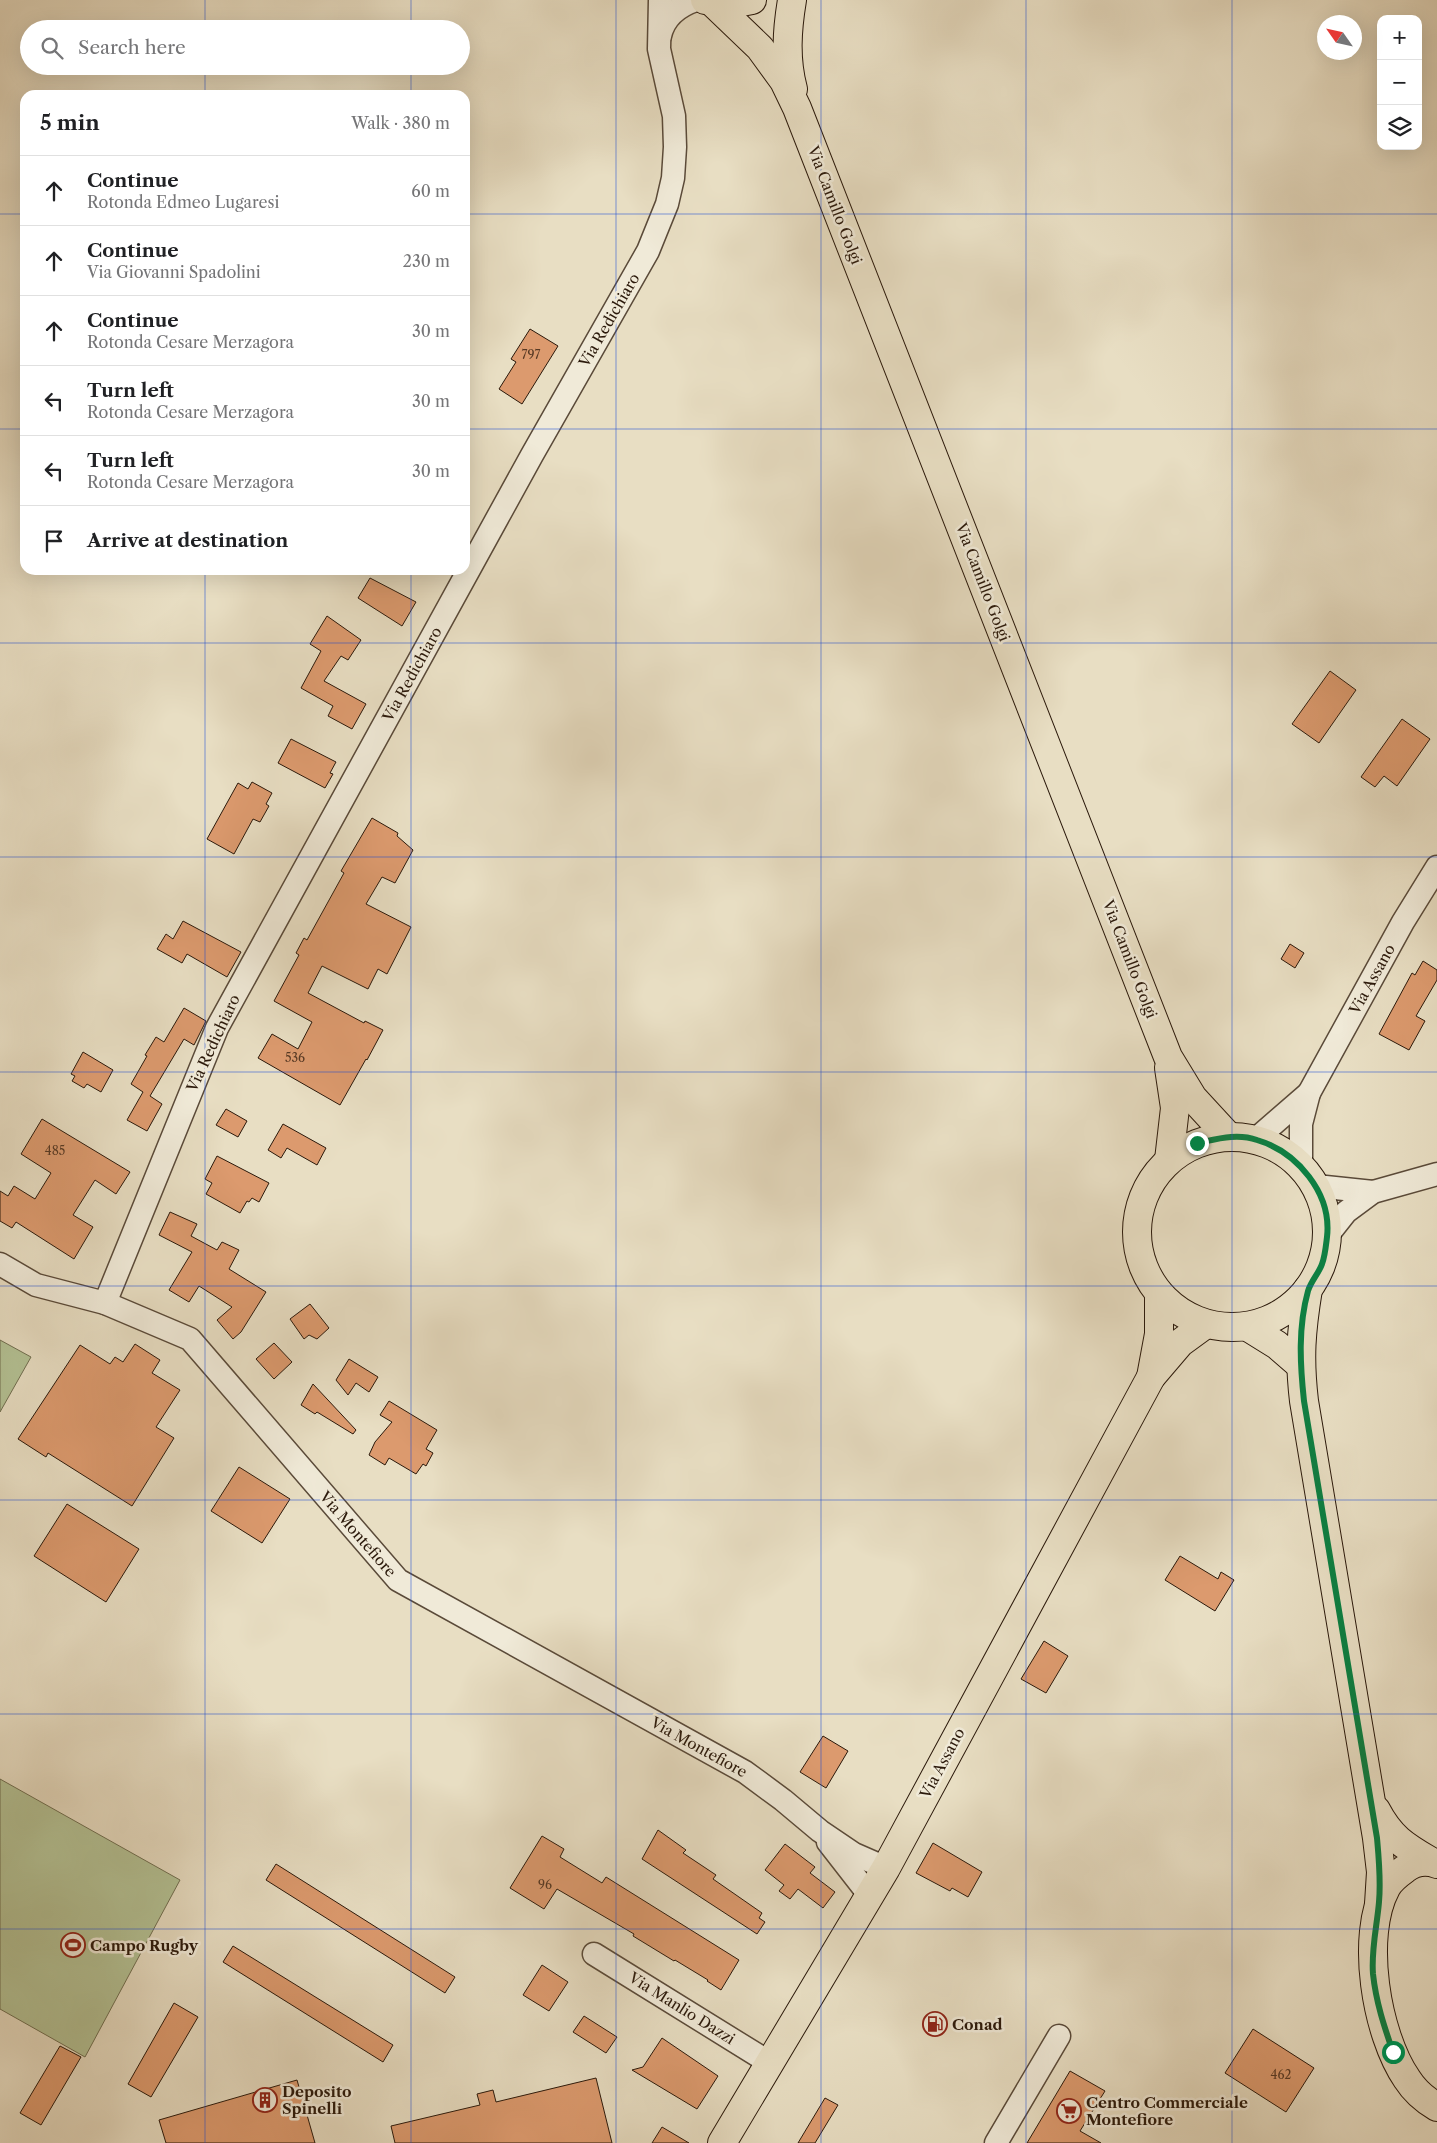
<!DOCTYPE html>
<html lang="en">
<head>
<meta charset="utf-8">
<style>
	body { margin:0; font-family:"Libre Caslon Text",serif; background:#f6f6f6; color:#202124 }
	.controls { position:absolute; right:15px; top:15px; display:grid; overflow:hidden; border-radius:10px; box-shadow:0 5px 20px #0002 }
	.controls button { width:45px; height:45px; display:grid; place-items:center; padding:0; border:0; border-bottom:1px solid #e0e0e0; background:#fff; color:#202124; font:25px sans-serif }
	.compass { position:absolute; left:1317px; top:15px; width:45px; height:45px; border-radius:50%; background:#fff; box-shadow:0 5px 20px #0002; rotate:304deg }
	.stop { position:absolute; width:15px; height:15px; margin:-11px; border:4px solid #0b8043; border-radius:50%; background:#fff }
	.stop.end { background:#0b8043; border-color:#fff; box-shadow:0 1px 5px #0008 }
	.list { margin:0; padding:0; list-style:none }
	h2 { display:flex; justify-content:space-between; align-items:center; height:65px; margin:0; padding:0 20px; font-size:21px }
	h2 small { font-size:16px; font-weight:400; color:#757577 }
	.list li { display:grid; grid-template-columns:32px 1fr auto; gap:15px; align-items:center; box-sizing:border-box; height:70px; padding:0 20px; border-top:1px solid #e0e0e0 }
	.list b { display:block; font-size:19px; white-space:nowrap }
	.list p { margin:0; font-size:16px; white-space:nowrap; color:#757577 }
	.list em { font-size:16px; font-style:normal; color:#757577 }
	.icon { flex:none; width:28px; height:28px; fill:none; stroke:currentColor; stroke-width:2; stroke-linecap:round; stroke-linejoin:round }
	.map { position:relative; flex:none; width:1437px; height:2143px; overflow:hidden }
	.search { position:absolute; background:#fff; box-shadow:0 5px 20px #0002; left:20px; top:20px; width:450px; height:55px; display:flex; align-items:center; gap:12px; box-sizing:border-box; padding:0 18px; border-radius:28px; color:#757577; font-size:19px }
	.panel { position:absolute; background:#fff; box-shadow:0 5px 20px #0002; left:20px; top:90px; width:450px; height:485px; border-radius:15px }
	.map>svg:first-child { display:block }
	.green { fill:#b4c295; stroke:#706e50 }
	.building { fill:#dc9a6e; stroke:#2b190b }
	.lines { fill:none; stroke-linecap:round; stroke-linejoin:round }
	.minor-casing { stroke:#5a4a39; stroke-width:25 }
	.major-casing { stroke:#2b190b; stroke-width:30 }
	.minor { stroke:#f0ead8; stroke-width:22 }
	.major { stroke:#e8dec3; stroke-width:28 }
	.route { stroke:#0b8043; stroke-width:6 }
	.grid { fill:none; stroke:#1d4ed8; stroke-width:1; stroke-opacity:0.55 }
	.labels { text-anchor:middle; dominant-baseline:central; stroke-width:5; stroke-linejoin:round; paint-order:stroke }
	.number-label { font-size:12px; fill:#573924 }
	.street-label { font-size:15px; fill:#2b190b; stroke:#f0ead8 }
	.poi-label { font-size:15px; font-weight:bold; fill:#2b190b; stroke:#f0ead8; text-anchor:start }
</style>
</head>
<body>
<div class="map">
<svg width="1437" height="2143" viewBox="0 0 1437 2143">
	<rect width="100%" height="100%" fill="#e8dec3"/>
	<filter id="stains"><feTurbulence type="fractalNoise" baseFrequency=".004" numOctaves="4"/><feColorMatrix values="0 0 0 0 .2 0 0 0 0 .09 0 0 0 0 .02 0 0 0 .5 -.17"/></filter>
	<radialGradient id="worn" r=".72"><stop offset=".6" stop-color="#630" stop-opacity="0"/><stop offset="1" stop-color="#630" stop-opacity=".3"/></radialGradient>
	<g class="green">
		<path d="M 0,1340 L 31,1357 L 0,1412 Z"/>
		<path d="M 0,1779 L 180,1880 L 85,2057 L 0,2009 Z"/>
	</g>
	<g class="building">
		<path d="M 530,329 L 558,346 L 522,404 L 499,389 L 516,362 L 511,359 Z"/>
		<path d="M 370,578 L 416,602 L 402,626 L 358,598 Z"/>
		<path d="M 327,616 L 361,640 L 348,660 L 341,656 L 324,681 L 366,704 L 352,729 L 328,716 L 333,706 L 301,688 L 321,651 L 310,644 Z"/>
		<path d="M 1330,671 L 1356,690 L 1319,743 L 1292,724 Z"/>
		<path d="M 1402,719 L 1430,739 L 1397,786 L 1384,776 L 1375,787 L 1361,777 Z"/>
		<path d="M 291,739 L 336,762 L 330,773 L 333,774 L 325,788 L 278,763 Z"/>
		<path d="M 252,782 L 272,793 L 266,804 L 269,806 L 260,822 L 253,819 L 234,854 L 207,839 L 238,783 L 248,789 Z"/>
		<path d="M 372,818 L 398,833 L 397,836 L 413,850 L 395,883 L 382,877 L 366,904 L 411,927 L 387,974 L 378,969 L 368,989 L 322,966 L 308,993 L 364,1023 L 365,1021 L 383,1030 L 367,1060 L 366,1059 L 340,1105 L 258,1058 L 272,1034 L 298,1049 L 312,1022 L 274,1001 L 299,955 L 296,953 L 304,938 L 307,940 L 344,873 L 341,871 Z"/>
		<path d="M 183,921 L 241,952 L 227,977 L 187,954 L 182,963 L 157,949 L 166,934 L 173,939 Z"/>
		<path d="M 1290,944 L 1304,953 L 1295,968 L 1281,959 Z"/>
		<path d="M 1423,961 L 1437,970 L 1437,980 L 1416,1016 L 1425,1021 L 1409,1050 L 1379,1034 L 1412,973 L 1415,975 Z"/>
		<path d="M 184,1008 L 206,1021 L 194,1045 L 184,1039 L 150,1096 L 162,1104 L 147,1131 L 127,1120 L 143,1092 L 131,1084 L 147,1056 L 145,1055 L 156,1037 L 164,1042 Z"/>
		<path d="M 83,1052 L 113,1070 L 101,1092 L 87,1084 L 84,1088 L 72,1081 L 75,1076 L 71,1074 Z"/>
		<path d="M 226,1109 L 247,1121 L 238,1137 L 216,1125 Z"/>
		<path d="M 42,1119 L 130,1172 L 116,1194 L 95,1180 L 73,1215 L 93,1227 L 74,1259 L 16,1222 L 12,1228 L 0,1221 L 0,1191 L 8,1196 L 14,1186 L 35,1199 L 51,1173 L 21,1154 Z"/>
		<path d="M 283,1124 L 326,1148 L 317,1165 L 287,1148 L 281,1158 L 268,1150 Z"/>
		<path d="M 217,1156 L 269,1183 L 259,1202 L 252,1198 L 249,1202 L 247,1201 L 240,1213 L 206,1194 L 212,1183 L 205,1179 Z"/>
		<path d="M 170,1212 L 197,1224 L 191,1236 L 217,1250 L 222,1242 L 239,1250 L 229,1269 L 266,1292 L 241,1332 L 233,1339 L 217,1320 L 232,1307 L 199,1286 L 189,1302 L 169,1290 L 192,1252 L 159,1235 Z"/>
		<path d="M 310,1304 L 329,1328 L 317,1339 L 309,1335 L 304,1339 L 290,1319 Z"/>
		<path d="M 274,1343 L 292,1362 L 274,1379 L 256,1359 Z"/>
		<path d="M 135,1344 L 160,1360 L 152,1373 L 180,1390 L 156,1427 L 174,1438 L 132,1506 L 48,1453 L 46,1457 L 18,1439 L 80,1345 L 110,1364 L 115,1357 L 123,1362 Z"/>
		<path d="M 349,1359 L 378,1377 L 369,1392 L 356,1383 L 348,1395 L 336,1380 Z"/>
		<path d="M 313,1384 L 356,1430 L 353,1434 L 317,1412 L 315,1414 L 301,1405 Z"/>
		<path d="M 389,1401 L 437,1430 L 426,1449 L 433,1453 L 426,1466 L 423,1464 L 416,1474 L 389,1458 L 385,1465 L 369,1455 L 375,1442 L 392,1422 L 380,1415 Z"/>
		<path d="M 239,1467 L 290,1499 L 262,1543 L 211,1511 Z"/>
		<path d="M 67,1504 L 139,1549 L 106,1602 L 34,1556 Z"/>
		<path d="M 1180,1556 L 1218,1579 L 1221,1572 L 1234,1580 L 1215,1611 L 1165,1580 Z"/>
		<path d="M 1044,1641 L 1068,1656 L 1046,1693 L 1021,1679 Z"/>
		<path d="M 823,1736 L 848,1751 L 826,1788 L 800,1772 Z"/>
		<path d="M 658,1830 L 686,1850 L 683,1853 L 716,1875 L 713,1879 L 762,1913 L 759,1918 L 765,1922 L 757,1934 L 642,1859 Z"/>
		<path d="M 542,1836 L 564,1849 L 560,1857 L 602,1883 L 606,1877 L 739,1960 L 721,1990 L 707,1981 L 708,1980 L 675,1960 L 674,1961 L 633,1936 L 634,1934 L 557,1889 L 544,1909 L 510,1888 Z"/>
		<path d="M 933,1843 L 982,1872 L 968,1897 L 952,1888 L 950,1891 L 916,1873 Z"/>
		<path d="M 785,1844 L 815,1867 L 810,1873 L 835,1892 L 823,1908 L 798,1889 L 790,1899 L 779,1891 L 784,1885 L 765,1870 Z"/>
		<path d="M 276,1864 L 455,1977 L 445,1993 L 266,1880 Z"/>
		<path d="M 233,1946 L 393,2045 L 383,2062 L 223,1962 Z"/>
		<path d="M 542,1965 L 568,1982 L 549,2011 L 523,1995 Z"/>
		<path d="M 174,2003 L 198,2017 L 151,2097 L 128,2084 Z"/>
		<path d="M 584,2016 L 617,2037 L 606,2053 L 573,2032 Z"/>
		<path d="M 1253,2029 L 1314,2068 L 1286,2112 L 1225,2073 Z"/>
		<path d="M 662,2038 L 718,2076 L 697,2109 L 632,2070 L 643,2067 Z"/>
		<path d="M 60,2046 L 81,2057 L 41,2125 L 20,2113 Z"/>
		<path d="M 1070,2071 L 1105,2091 L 1080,2131 L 1101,2143 L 1027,2143 Z"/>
		<path d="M 596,2078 L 612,2143 L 395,2143 L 391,2126 L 480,2105 L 477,2094 L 493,2090 L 496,2102 Z"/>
		<path d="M 297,2080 L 315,2143 L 166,2143 L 159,2120 Z"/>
		<path d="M 825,2098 L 838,2105 L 815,2143 L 798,2143 Z"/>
		<path d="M 662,2127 L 689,2143 L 652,2143 Z"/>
	</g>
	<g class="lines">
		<defs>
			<g id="minor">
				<path d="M 660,36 C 664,17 678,6 696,0"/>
				<path d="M 1256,1139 L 1309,1093"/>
				<path d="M 1301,1166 L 1301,1124 L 1309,1093 L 1403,922 L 1437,867"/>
				<path d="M 1316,1186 L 1373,1192"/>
				<path d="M 1327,1236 L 1346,1212 L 1373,1192 L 1437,1174"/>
				<path d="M 0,1264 L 36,1285 L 105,1303 L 190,1339 L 398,1580 L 745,1772 L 783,1800 L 820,1831 L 854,1854 L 886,1868"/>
				<path d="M 105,1303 L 217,1028 L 532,455 L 648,251 L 667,204 L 673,178 L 675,147 L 674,116 L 659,49 L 660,0"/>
				<path d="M 828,1842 L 870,1896"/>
				<path d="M 594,1954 L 770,2063"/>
				<path d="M 996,2143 L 1059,2036"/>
			</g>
			<g id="major">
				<path d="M 705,0 L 731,4 L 752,0"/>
				<path d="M 792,0 C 787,30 785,59 793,89"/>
				<path d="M 712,2 L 760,48 L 784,81 L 797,108 L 1168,1057 L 1193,1098 L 1228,1136"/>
				<circle cx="1232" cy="1232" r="95"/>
				<path d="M 1169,1160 L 1175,1108 L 1169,1068"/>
				<path d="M 1308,1289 C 1301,1332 1299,1358 1304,1401 L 1377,1838 L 1381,1872 L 1379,1904"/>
				<path d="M 1248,1327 L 1277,1345 L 1300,1365"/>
				<path d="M 1151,1377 L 1159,1334 L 1159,1295"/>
				<path d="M 1376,1810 C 1390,1837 1404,1846 1430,1861"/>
				<path d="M 1437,1864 C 1426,1860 1414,1862 1405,1869 C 1398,1874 1390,1880 1386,1888 C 1360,1936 1376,2034 1407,2079 C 1414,2090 1425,2100 1437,2107"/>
				<path d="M 722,2143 L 886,1868 L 1151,1377 L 1180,1343 L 1206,1324"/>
			</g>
		</defs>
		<use href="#minor" class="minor-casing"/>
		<use href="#major" class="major-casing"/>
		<use href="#minor" class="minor"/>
		<use href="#major" class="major"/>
	</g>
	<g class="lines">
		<path class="route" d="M 1197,1143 C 1217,1139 1237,1133 1257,1140 C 1297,1152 1332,1193 1327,1237 C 1326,1245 1325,1256 1322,1264 C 1319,1273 1311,1281 1308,1291 C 1298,1327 1300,1364 1304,1401 L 1377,1838 C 1379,1860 1381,1880 1379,1902 C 1377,1926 1371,1950 1373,1974 C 1376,2002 1384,2026 1393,2052"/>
	</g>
	<path class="grid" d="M 205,0 L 205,29M 411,0 L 411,29M 616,0 L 616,2143M 821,0 L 821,2143M 1026,0 L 1026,2143M 1232,0 L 1232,2143M 205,66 L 205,95M 411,66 L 411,95M 0,214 L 25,214M 465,214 L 1437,214M 0,429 L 25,429M 465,429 L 1437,429M 205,570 L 205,2143M 411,570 L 411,2143M 0,643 L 1437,643M 0,857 L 1437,857M 0,1072 L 1437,1072M 0,1286 L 1437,1286M 0,1500 L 1437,1500M 0,1714 L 1437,1714M 0,1929 L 1437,1929"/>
	<defs>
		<symbol id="stadium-ring" viewBox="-11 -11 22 22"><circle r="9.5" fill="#f0ead8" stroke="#8f2418" stroke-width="1.5"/><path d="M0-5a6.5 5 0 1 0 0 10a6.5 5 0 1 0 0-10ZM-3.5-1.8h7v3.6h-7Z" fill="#8f2418"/></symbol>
		<symbol id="fuel-ring" viewBox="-11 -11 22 22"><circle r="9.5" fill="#f0ead8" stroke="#8f2418" stroke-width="1.5"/><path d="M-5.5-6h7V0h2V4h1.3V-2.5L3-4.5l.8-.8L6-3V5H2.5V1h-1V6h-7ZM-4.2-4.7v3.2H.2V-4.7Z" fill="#8f2418"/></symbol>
		<symbol id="building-ring" viewBox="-11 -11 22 22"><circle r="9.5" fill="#f0ead8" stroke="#8f2418" stroke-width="1.5"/><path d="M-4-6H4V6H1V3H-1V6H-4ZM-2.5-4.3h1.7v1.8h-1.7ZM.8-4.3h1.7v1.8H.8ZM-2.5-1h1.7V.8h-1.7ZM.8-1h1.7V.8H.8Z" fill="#8f2418"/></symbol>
		<symbol id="supermarket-ring" viewBox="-11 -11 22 22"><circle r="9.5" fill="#f0ead8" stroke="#8f2418" stroke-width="1.5"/><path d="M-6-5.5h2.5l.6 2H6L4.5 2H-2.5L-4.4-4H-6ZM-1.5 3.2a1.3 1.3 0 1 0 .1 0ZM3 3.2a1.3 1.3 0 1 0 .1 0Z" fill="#8f2418"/></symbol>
	</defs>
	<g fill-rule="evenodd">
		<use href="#stadium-ring" x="59" y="1931" width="28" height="28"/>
		<use href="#fuel-ring" x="921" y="2010" width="28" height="28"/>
		<use href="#building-ring" x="251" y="2086" width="28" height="28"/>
		<use href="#supermarket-ring" x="1055" y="2097" width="28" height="28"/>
	</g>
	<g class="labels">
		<g class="number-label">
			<text x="531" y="354">797</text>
			<text x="295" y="1057">536</text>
			<text x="55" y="1150">485</text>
			<text x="545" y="1884">96</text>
			<text x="1281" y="2074">462</text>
		</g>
		<g class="street-label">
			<text transform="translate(835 205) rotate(69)">Via Camillo Golgi</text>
			<text transform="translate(609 320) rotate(-60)">Via Redichiaro</text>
			<text transform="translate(983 582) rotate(69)">Via Camillo Golgi</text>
			<text transform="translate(412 674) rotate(-61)">Via Redichiaro</text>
			<text transform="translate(1130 959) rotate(69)">Via Camillo Golgi</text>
			<text transform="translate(1372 979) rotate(-61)">Via Assano</text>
			<text transform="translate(213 1043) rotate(-65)">Via Redichiaro</text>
			<text transform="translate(358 1534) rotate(49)">Via Montefiore</text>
			<text transform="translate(699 1747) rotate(29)">Via Montefiore</text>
			<text transform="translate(942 1763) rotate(-62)">Via Assano</text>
			<text transform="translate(682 2008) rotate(32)">Via Manlio Dazzi</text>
		</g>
		<g class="poi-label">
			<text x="90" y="1945">Campo Rugby</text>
			<text x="952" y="2024">Conad</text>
			<text x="282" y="2091">Deposito<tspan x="282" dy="17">Spinelli</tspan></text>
			<text x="1086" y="2102">Centro Commerciale<tspan x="1086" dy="17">Montefiore</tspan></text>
		</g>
	</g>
	<rect width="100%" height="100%" filter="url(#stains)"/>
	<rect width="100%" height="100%" fill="url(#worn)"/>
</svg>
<div class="controls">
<button>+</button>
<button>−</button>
<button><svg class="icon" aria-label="layers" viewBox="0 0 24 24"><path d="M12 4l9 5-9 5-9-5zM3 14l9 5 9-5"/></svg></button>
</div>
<svg class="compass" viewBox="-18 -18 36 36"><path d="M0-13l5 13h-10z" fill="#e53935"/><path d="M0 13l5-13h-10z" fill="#757577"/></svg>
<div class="stop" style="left:1393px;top:2052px"></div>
<div class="stop end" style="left:1197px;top:1143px"></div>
<div class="search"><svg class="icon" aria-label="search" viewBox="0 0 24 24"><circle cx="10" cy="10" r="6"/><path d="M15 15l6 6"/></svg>Search here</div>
<section class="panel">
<h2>5 min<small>Walk · 380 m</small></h2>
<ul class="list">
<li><svg class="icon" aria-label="ahead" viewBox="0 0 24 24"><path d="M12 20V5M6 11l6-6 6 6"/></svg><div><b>Continue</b><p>Rotonda Edmeo Lugaresi</p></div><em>60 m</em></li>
<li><svg class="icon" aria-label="ahead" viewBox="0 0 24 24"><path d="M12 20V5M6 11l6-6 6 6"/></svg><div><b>Continue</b><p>Via Giovanni Spadolini</p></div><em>230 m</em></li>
<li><svg class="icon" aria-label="ahead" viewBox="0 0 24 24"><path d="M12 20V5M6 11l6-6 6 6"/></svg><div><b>Continue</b><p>Rotonda Cesare Merzagora</p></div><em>30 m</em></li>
<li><svg class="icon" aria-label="left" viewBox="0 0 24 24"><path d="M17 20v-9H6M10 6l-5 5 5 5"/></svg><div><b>Turn left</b><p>Rotonda Cesare Merzagora</p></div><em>30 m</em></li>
<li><svg class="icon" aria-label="left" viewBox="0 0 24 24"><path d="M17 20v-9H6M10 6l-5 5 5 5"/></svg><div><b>Turn left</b><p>Rotonda Cesare Merzagora</p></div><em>30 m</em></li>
<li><svg class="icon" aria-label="arrive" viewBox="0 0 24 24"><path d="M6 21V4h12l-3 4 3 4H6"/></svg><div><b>Arrive at destination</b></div></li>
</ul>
</section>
</div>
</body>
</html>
